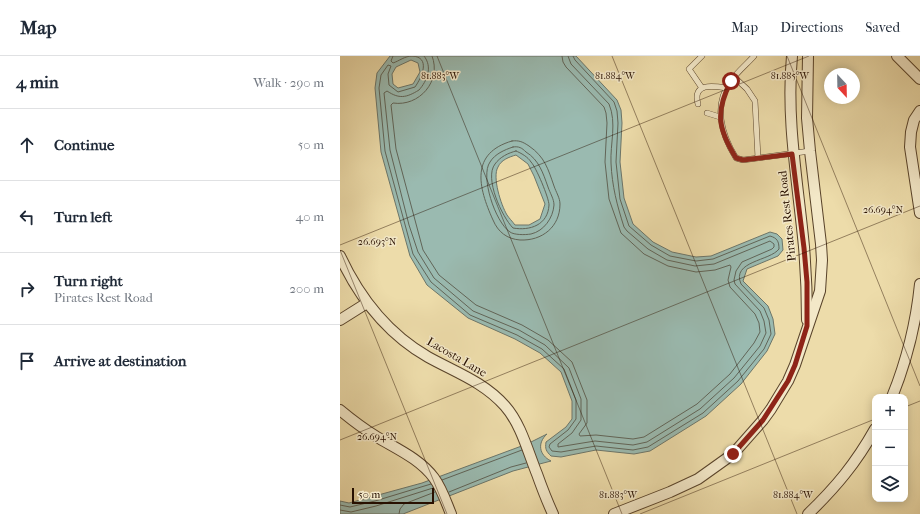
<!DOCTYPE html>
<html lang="en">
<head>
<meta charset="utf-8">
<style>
	body { margin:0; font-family:"IM FELL French Canon",serif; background:#f6f6f7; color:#1f2937 }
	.controls { position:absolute; right:12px; bottom:12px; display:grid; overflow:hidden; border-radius:8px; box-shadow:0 2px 10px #0003 }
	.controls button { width:36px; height:36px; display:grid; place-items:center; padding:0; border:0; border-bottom:1px solid #e0e1e3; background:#fff; color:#1f2937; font:20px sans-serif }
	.compass { position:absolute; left:484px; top:12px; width:36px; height:36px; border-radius:50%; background:#fff; box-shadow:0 2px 10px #0003; rotate:158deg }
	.scale { position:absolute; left:12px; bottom:10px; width:82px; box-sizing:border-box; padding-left:4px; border:2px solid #281000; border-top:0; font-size:11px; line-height:14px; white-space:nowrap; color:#281000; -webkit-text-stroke:3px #f3e8c8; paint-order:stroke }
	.stop { position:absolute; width:12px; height:12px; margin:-9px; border:3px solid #8f2418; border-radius:50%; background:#fff }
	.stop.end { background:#8f2418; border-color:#fff; box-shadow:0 1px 4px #0008 }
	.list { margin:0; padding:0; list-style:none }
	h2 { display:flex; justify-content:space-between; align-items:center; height:52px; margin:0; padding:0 16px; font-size:17px }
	h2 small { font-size:13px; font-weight:400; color:#747a83 }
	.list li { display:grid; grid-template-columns:26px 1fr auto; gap:12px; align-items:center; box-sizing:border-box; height:72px; padding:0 16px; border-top:1px solid #e0e1e3 }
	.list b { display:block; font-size:15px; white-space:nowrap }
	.list p { margin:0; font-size:13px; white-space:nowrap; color:#747a83 }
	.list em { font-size:13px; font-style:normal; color:#747a83 }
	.icon { flex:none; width:22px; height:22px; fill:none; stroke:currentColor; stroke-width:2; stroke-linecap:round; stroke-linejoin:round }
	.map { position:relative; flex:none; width:580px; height:458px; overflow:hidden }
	header { display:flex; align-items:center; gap:24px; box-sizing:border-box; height:56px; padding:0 20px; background:#fff; border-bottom:1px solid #e0e1e3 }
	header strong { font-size:19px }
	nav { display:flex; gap:22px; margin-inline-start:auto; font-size:14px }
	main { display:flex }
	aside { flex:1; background:#fff }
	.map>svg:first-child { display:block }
	.water { fill:#9abab0; stroke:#6c766a; fill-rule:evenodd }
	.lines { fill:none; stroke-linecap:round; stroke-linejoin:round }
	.shore { stroke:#616558; stroke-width:1 }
	.lane-casing { stroke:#59432a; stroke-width:6 }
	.street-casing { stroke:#59432a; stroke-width:12 }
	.lane { stroke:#f3e8c8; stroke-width:5 }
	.street { stroke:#f3e8c8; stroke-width:10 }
	.route { stroke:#8f2418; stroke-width:5 }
	.ticks { fill:none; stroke:#281000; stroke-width:1; stroke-opacity:0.45 }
	.labels { text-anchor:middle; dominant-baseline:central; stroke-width:3; stroke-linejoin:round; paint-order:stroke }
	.street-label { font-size:12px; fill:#281000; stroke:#f3e8c8 }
	.ticks-label { font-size:10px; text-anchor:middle; fill:#281000; stroke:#f3e8c8; stroke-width:3; stroke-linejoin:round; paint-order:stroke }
</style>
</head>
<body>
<header>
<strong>Map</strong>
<nav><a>Map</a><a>Directions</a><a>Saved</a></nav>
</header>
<main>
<aside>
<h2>4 min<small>Walk · 290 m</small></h2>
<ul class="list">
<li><svg class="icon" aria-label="ahead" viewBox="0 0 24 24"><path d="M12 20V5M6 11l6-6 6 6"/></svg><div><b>Continue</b></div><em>50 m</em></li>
<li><svg class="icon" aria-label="left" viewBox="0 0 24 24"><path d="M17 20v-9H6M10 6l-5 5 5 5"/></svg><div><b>Turn left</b></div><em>40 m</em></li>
<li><svg class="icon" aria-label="right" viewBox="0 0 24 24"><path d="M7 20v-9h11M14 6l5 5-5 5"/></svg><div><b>Turn right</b><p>Pirates Rest Road</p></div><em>200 m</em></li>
<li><svg class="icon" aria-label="arrive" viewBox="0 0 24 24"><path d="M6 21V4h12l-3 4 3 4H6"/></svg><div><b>Arrive at destination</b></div></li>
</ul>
</aside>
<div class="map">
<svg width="580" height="458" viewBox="0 0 580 458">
	<rect width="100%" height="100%" fill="#eddcaa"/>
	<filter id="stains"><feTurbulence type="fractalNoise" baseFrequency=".005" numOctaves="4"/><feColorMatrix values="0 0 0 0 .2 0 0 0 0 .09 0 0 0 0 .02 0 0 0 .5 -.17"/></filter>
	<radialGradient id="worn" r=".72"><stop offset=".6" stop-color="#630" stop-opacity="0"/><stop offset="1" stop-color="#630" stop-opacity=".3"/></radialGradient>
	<g class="water">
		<path d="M 50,0 L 236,0 L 277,44 L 281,54 L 282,67 L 280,106 L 284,142 L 293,168 L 313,186 L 332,196 L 356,201 L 371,200 L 430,176 L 437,178 L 442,183 L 443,194 L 438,200 L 407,213 L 403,225 L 428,250 L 433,263 L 435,278 L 427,295 L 401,328 L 366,360 L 310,395 L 294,398 L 256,394 L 221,401 L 211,400 C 206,395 205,393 206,386 L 226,371 L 232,363 L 232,345 L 221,316 L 200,297 L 175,283 L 128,262 L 87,229 L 70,200 L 41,96 L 35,32 L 37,17 ZM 71,4 L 78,7 L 80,16 L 73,28 L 58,32 L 53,28 L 52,18 L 56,11 ZM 176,99 L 188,108 L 194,120 L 205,148 L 200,163 L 189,169 L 175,169 C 172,165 169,162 167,159 C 161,149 152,121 158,111 C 161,104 169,101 176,99 Z"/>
		<path d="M 207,378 C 197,387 199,399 211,405 L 173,415 L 63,458 L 0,458 L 0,445 L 9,447 L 82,427 L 187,388 Z"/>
	</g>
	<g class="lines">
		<g class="shore">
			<path d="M 53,0 L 51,5 L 53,7 C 59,5 65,0 72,0 C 91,1 82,21 75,31 L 58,36 L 49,29 L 48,18 L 51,10 L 48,9 L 41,19 L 39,32 L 45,95 L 73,198 L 91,226 L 130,259 L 177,279 L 202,293 L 224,313 L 236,344 L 236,363 L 228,374 L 210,388 L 209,391 L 212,395 L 221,396 L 256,390 L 293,394 L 308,391 L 363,357 L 398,325 L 424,293 L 431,278 L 429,264 L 424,252 L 401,228 C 391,205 430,205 439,193 C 439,185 437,182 430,180 L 373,203 L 356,205 L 330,200 L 311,189 L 289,170 L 280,143 L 276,106 L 278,67 L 277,55 L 274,46 L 235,4 L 233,0"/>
			<path d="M 84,0 C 93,11 87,25 79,34 C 66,42 59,43 47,35 L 44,37 L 50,94 L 69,169 L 78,196 L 94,222 L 133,255 L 179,274 L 205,289 L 229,312 L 241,343 L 241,364 L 232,377 L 218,388 L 218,391 L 255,385 L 293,389 L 307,386 L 360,353 L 394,322 L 420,290 L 426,277 L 424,265 L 420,255 L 395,228 L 394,224 L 396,215 L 402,206 L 432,193 L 434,191 L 434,188 L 430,185 L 374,208 L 355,210 L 327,204 L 308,193 L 287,175 L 284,171 C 277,149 272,130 271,107 C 270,88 277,67 269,48 L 231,8 L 228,0"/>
			<path d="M 92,0 C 102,25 79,51 53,47 L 51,49 L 56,93 L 83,194 L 99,219 L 136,249 L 182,269 L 208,284 L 232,306 L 247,344 L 247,367 L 239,378 L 240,380 L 256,379 L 293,383 L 304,381 L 357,348 L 390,318 L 414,287 L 420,276 L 419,267 L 415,258 L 390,231 L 388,224 L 391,211 L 390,209 L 375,214 L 356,216 L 328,210 L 304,198 L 281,177 L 269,143 L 265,106 L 267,67 L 266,57 L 264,51 L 226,11 L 223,6 L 222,0"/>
			<path d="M 172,85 C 179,84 183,86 189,90 C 205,101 208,113 214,130 C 216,136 220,142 220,148 C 220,171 202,185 180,184 C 167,183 158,176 153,164 C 138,131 130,97 172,85 Z"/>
			<path d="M 173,91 C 179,90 182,92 186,96 C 199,104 203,117 208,131 C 210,137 214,143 214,149 C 213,162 204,175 191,178 C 185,179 174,179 170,176 C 155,166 140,120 150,106 C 155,98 164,94 173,91 Z"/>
			<path d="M 176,95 C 181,97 188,101 191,106 C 196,111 209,142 209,149 C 208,169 190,175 173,172 C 162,161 144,122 155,108 C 160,101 168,97 176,95 Z"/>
			<path d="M 102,424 L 182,394"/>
			<path d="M 109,436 L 171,411 L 186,407"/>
			<path d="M 0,449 L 10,451 L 35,445 L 91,428"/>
			<path d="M 0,454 L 11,456 L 36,450 L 93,432"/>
			<path d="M 59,458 L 60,453 L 64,448 L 95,436"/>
		</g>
		<defs>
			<g id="lane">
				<path d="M 362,0 L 349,13 L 362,32"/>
				<path d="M 414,0 C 407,8 397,16 391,25 C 373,49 381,78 396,102 L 403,104 L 470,95"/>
				<path d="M 394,21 L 407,33 L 415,45 L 418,102"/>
				<path d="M 358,48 C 352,26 374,30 387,32"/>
				<path d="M 367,57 L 380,61"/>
			</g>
			<g id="street">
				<path d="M 452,0 C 446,64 458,127 464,191 C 466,215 467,239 467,264"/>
				<path d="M 557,0 L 580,23"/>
				<path d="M 580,55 L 574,64 L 571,76 L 570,91 L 580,157"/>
				<path d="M 0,200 C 19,241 48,278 88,301 C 115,316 144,326 165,350 C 181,368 188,396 197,418 C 202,432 207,445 213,458"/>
				<path d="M 0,264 L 27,247"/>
				<path d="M 552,341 C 567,304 576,268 580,228"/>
				<path d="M 0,354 C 12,364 24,373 37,381 C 57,393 80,403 94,422 C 102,433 106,446 111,458"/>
				<path d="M 274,458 L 330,436 L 358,423 L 393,398 L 423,364 L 431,353 L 448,325 L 455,309 L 480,235 L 482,204 L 481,188 L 470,95 L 467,62 L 468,0"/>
				<path d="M 468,458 C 496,431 516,407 535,373"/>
			</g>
		</defs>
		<use href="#lane" class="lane-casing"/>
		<use href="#street" class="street-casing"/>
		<use href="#lane" class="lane"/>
		<use href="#street" class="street"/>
	</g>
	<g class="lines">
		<path class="route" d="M 391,25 C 375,56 378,73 396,102 L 403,104 L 452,98 L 464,192 L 467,226 L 467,270 L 455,309 L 448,325 L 423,364 L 393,398"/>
	</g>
	<path class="ticks" d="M 97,0 L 282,458M 272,0 L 457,458M 447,0 L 580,330M 0,189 L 469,0M 0,194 L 107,458M 565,351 L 580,345M 0,384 L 580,150M 300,458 L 535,363"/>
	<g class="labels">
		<g class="street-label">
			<text transform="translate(447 160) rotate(-96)">Pirates Rest Road</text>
			<text transform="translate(117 301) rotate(30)">Lacosta Lane</text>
		</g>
	</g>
	<g class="ticks-label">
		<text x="100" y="23">81.883°W</text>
		<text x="275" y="23">81.884°W</text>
		<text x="450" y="23">81.885°W</text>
		<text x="543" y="157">26.694°N</text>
		<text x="37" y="189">26.693°N</text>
		<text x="37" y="384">26.694°N</text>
		<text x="278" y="442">81.883°W</text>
		<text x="453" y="442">81.884°W</text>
	</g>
	<rect width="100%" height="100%" filter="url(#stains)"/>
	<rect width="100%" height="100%" fill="url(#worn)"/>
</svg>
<div class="controls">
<button>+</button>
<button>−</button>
<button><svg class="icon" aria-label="layers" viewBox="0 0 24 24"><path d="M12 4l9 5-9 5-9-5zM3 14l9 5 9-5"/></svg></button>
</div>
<svg class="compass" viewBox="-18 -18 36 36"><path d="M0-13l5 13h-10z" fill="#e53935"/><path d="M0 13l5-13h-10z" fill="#747a83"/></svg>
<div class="scale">50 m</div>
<div class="stop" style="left:391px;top:25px"></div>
<div class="stop end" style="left:393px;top:398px"></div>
</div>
</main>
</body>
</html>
